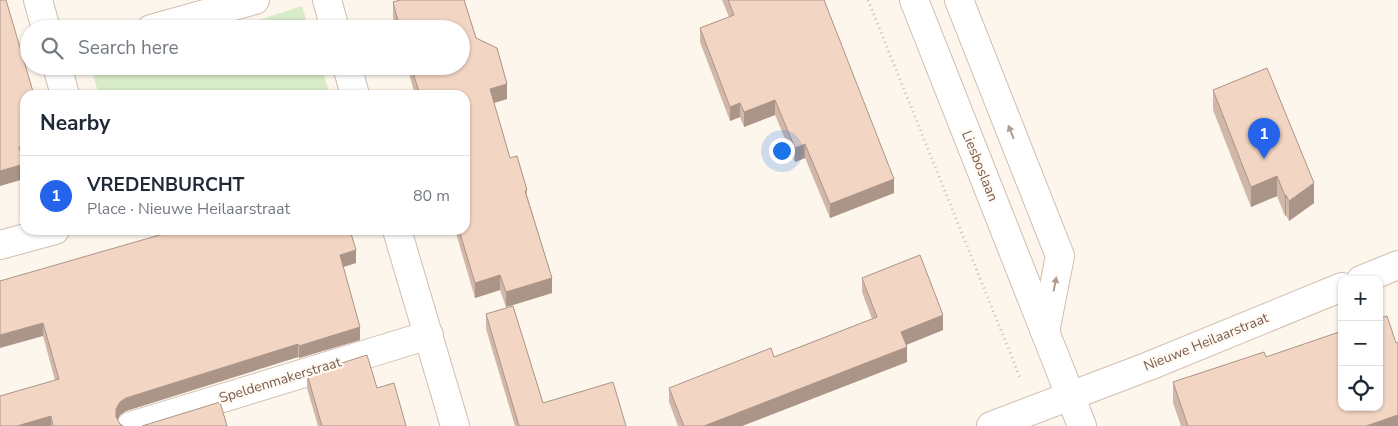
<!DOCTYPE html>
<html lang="en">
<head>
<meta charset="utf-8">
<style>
	body { margin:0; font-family:"Nunito Sans",sans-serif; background:#f2f2f3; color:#1f2937 }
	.controls { position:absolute; right:15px; bottom:15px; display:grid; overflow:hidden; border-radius:10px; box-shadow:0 1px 4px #0004 }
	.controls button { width:45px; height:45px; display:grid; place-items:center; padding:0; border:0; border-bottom:1px solid #e0e1e3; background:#fff; color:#1f2937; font:25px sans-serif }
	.you { position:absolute; left:781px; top:150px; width:18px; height:18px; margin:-12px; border:4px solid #fff; border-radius:50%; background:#1a73e8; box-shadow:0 0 0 8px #1a73e833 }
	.badge { display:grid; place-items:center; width:32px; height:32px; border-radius:50%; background:#2563eb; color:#fff; font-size:16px; font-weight:700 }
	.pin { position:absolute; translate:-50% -41px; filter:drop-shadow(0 1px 2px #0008) }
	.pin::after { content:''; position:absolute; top:26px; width:18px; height:15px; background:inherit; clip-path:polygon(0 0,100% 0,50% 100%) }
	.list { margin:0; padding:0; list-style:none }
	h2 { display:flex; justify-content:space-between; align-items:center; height:65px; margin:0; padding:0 20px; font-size:21px }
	h2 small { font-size:16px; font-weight:400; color:#747a83 }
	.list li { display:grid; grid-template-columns:32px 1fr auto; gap:15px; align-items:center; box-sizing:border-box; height:80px; padding:0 20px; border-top:1px solid #e0e1e3 }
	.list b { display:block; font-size:19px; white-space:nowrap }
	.list p { margin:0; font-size:16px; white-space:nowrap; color:#747a83 }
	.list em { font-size:16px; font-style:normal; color:#747a83 }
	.icon { flex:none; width:28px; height:28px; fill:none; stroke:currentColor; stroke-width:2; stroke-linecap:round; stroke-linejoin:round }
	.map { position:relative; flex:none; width:1398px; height:426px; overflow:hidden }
	.search { position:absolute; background:#fff; box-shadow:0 1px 4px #0004; left:20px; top:20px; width:450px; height:55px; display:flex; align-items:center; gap:12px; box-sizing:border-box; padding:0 18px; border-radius:28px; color:#747a83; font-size:19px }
	.panel { position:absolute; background:#fff; box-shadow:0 1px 4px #0004; left:20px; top:90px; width:450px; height:145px; border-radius:15px }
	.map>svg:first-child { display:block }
	.green { fill:#d8ecc9 }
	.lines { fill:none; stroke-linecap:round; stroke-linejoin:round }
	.minor-casing { stroke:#d1beb0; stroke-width:30 }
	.tertiary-casing { stroke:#d1beb0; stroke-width:30 }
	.path { stroke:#d9b8a5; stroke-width:3; stroke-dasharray:1 4; stroke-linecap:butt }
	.minor { stroke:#fff; stroke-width:28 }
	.tertiary { stroke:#fff; stroke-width:28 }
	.wall { fill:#d1b7a8 }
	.shaded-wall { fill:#aa9588 }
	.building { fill:#f3d5c3; stroke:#aa9588 }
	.oneway { fill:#af9d94 }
	.labels { text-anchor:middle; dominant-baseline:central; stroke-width:4.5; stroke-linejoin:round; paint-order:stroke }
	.street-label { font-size:14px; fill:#7a5c4d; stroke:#fffaf3 }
</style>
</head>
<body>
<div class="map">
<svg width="1398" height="426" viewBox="0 0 1398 426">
	<rect width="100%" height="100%" fill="#fdf6ec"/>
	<g class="green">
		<path d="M 302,6 L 309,29 L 231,29 Z"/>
		<path d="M 111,66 L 321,66 L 330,95 L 99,95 L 92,72 Z"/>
	</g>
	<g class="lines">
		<defs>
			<g id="minor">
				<path d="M 38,0 L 46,29"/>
				<path d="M 327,0 L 335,29"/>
				<path d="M 959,0 L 1060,256 L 1045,332"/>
				<path d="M 151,29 L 255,0"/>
				<path d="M 57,66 L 65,95"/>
				<path d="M 347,66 L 355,95"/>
				<path d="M 397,230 L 455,426"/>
				<path d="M 0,245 L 55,230"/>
				<path d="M 1070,395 L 1082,426"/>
				<path d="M 131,426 L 429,335"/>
			</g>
			<g id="tertiary">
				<path d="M 914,0 L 1070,395"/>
				<path d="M 1361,280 L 1398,265"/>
				<path d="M 991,426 L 1149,366 L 1342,287"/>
			</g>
		</defs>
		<use href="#minor" class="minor-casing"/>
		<use href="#tertiary" class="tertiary-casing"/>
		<path class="path" d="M 868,0 L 1021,380"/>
		<use href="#minor" class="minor"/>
		<use href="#tertiary" class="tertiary"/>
	</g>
	<g class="wall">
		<path d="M 400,0 L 464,0 L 476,38 L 497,48 L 507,84 L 507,99 L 494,103 L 510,158 L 517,156 L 527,190 L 527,195 L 552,278 L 552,293 L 506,307 L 500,290 L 475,298 L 455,230 L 465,230 L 465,95 L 415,95 L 407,66 L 461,66 L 461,29 L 396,29 L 393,17 L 393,2 Z"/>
		<path d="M 722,0 L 824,0 L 894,193 L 830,218 L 805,158 L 795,162 L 775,115 L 744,127 L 740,117 L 730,121 L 700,42 L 700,28 L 729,17 Z"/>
		<path d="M 1213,90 L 1314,203 L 1289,221 L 1286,215 L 1285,216 L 1277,196 L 1251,207 L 1213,110 Z"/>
		<path d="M 356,263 L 343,267 L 360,340 L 299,358 L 298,357 L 126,411 L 120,415 L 117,420 L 120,424 L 123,426 L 0,426 L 55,380 L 43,336 L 0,281 Z"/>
		<path d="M 862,278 L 943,330 L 906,345 L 907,362 L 742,426 L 678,426 L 669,402 L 669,388 L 774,357 L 872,319 L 862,292 Z"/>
		<path d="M 486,314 L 543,403 L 626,426 L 515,426 L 486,329 Z"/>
		<path d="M 1396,343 L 1398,426 L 1181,426 L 1173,403 L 1173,382 L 1266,357 Z"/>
		<path d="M 307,374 L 377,388 L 406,426 L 318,426 L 307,388 Z"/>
	</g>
	<g class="shaded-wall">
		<path d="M 507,84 L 507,99 L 490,104 L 490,89 Z"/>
		<path d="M 775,100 L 775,115 L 744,127 L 744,112 Z"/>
		<path d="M 740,103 L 740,117 L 730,121 L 730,107 Z"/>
		<path d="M 805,144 L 805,158 L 795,162 L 795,148 Z"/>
		<path d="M 25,145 L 25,160 L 19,162 L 19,147 Z"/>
		<path d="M 24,164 L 24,179 L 0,186 L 0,171 Z"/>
		<path d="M 1277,176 L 1277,196 L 1251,207 L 1251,187 Z"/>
		<path d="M 894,179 L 894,193 L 830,218 L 830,204 Z"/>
		<path d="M 1314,183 L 1314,203 L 1289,221 L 1289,201 Z"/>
		<path d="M 1286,195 L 1286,215 L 1285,216 L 1285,196 Z"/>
		<path d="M 356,250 L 356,263 L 340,268 L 340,255 Z"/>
		<path d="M 500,275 L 500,290 L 475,298 L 475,283 Z"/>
		<path d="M 552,278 L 552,293 L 506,307 L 506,292 Z"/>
		<path d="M 943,315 L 943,330 L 901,347 L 901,332 Z"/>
		<path d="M 43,323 L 43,336 L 0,348 L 0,335 Z"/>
		<path d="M 360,327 L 360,340 L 299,358 L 299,346 Z"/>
		<path d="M 298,344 L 298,357 L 126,411 L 120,415 L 116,422 L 116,409 L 120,402 L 126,398 Z"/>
		<path d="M 907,347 L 907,362 L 742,426 L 704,426 Z"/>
		<path d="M 1398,415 L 1398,426 L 1366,426 Z"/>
		<path d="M 51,416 L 51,426 L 17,426 Z"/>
	</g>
	<g class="building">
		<path d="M 0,0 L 6,0 L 34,95 L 25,95 L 25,145 L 19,147 L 24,164 L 0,171 Z"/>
		<path d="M 400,0 L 464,0 L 476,38 L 497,48 L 507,84 L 490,89 L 510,158 L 517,156 L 527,190 L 525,191 L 552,278 L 506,292 L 500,275 L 475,283 L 459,230 L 465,230 L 465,95 L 420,95 L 411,66 L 461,66 L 461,29 L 400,29 L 393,2 Z"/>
		<path d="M 728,0 L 824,0 L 894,179 L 830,204 L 805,144 L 795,148 L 775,100 L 744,112 L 740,103 L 730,107 L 700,28 L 734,15 Z"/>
		<path d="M 1267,68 L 1314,183 L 1289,201 L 1286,195 L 1285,196 L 1277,176 L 1251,187 L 1213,90 Z"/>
		<path d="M 177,230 L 350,230 L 356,250 L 340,255 L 360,327 L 299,346 L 298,344 L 126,398 L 120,402 L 116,409 L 116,417 L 120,424 L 123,426 L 53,426 L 51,416 L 17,426 L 0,426 L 0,396 L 59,379 L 43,323 L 0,335 L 0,281 Z"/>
		<path d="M 920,255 L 943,315 L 901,332 L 907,347 L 704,426 L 684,426 L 669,388 L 771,348 L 774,357 L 877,317 L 862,278 Z"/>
		<path d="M 513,306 L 543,403 L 613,382 L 626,426 L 519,426 L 486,314 Z"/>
		<path d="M 1387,316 L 1396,343 L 1398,342 L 1398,415 L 1366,426 L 1188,426 L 1173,382 L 1264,352 L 1266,357 L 1342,331 L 1342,407 L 1379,407 L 1379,318 Z"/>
		<path d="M 367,355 L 377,388 L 394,383 L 406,426 L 322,426 L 307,374 Z"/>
		<path d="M 220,402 L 227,426 L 142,426 Z"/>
	</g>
	<defs><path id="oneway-solid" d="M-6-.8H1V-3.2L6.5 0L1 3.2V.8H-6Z" transform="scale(1.25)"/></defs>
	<g class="oneway">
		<use href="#oneway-solid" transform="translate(1011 132) rotate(-112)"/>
		<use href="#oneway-solid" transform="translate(1055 284) rotate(-79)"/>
	</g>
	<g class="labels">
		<g class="street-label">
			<text transform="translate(980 166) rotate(68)">Liesboslaan</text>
			<text transform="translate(1206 342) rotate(-22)">Nieuwe Heilaarstraat</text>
			<text transform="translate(280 380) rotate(-17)">Speldenmakerstraat</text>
		</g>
	</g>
</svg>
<div class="controls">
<button>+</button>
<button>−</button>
<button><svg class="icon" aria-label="locate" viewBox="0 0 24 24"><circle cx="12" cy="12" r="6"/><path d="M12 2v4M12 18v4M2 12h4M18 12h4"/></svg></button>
</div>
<div class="you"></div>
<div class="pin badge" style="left:1264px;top:159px">1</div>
<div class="search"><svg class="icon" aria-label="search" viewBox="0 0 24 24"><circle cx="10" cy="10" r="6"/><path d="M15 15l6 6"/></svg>Search here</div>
<section class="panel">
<h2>Nearby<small></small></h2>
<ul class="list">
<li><span class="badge">1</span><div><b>VREDENBURCHT</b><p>Place · Nieuwe Heilaarstraat</p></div><em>80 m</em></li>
</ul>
</section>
</div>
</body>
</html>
